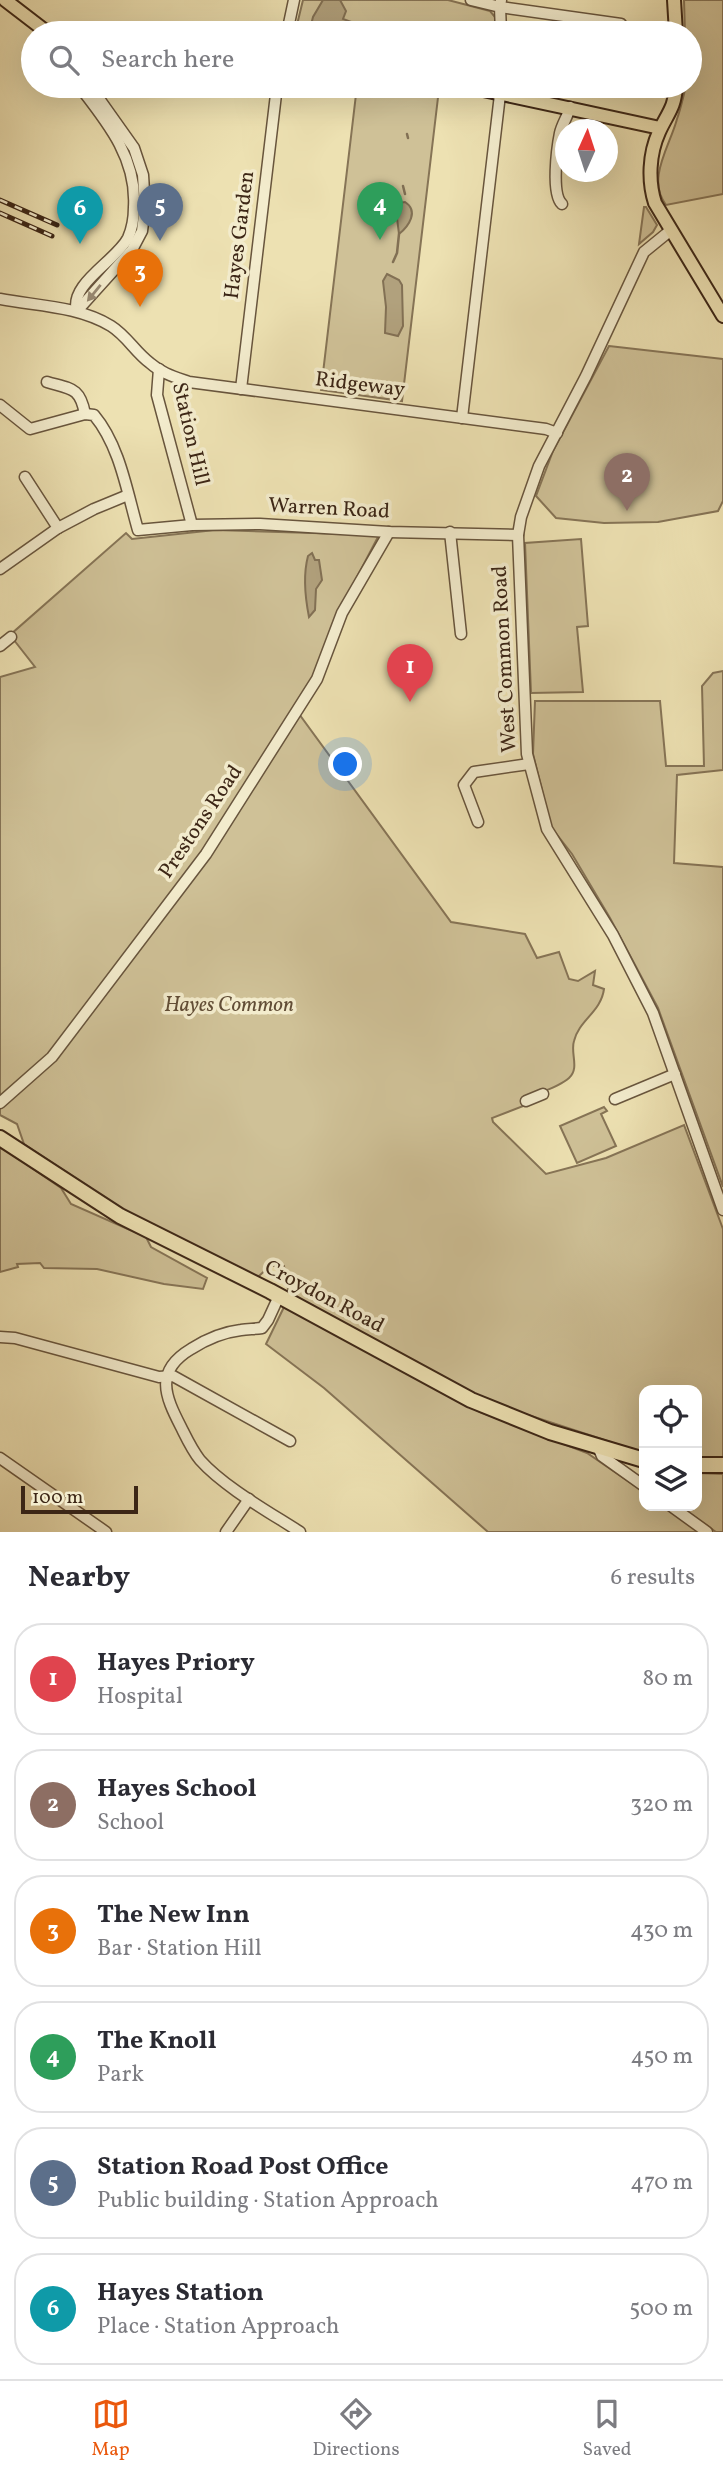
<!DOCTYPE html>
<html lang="en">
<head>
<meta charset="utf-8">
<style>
	body { margin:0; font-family:Vollkorn,serif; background:#f7f7f7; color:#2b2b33 }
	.controls { position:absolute; right:21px; bottom:21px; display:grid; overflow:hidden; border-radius:14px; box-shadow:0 7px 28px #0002 }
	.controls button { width:63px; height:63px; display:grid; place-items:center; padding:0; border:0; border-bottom:2px solid #e1e1e2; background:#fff; color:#2b2b33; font:35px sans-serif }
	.compass { position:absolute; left:555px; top:119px; width:63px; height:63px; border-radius:50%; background:#fff; box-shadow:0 7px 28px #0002; rotate:3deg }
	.scale { position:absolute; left:21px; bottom:18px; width:117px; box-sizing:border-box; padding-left:7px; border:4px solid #3c2616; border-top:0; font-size:19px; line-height:24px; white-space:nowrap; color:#3c2616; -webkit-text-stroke:5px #f3eccd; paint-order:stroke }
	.you { position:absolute; left:346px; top:765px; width:24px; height:24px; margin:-18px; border:5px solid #fff; border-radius:50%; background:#1a73e8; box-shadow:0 0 0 10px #1a73e833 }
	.badge { display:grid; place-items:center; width:46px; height:46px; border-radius:50%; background:#ea580c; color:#fff; font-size:23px; font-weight:700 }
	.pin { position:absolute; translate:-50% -58px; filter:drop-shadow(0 2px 4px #0008) }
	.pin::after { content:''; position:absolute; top:37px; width:24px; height:21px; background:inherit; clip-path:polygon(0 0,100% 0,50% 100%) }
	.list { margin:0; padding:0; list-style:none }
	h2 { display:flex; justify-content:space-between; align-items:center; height:91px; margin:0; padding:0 28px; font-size:30px }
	h2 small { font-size:23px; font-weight:400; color:#7c7c81 }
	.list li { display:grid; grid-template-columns:46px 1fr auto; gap:21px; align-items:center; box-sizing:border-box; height:112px; margin:0 14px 14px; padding:0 14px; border:2px solid #e1e1e2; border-radius:28px }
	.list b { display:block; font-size:26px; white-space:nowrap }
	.list p { margin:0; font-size:23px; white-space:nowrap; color:#7c7c81 }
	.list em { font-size:23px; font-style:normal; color:#7c7c81 }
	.icon { flex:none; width:38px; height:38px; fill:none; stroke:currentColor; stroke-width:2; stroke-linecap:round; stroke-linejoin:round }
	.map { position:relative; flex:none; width:723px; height:1532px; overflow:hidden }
	.search { position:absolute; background:#fff; box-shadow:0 7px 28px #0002; left:21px; right:21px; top:21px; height:77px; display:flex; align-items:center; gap:18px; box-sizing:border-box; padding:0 24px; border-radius:38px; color:#7c7c81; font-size:26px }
	.sheet { height:847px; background:#fff }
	nav { display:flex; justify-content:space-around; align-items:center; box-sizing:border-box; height:98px; border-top:2px solid #e1e1e2; background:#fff; font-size:19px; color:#7c7c81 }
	nav a { display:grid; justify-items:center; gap:4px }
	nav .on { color:#ea580c }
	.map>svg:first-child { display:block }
	.green { fill:#cfc197; stroke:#867456; stroke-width:2 }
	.water { fill:#b1a17d; stroke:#827054; stroke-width:2 }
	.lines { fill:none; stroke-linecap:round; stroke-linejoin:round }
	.stream { stroke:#827054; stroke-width:2.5 }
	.minor-casing { stroke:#68553d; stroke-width:13 }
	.major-casing { stroke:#3c2616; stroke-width:16 }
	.highway-casing { stroke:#3c2616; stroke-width:18 }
	.minor { stroke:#f3eccd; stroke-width:10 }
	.major { stroke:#ede1b2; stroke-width:12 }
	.highway { stroke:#ede1b2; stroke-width:14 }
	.rail-casing { stroke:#3c2616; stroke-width:5 }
	.rail { stroke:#f3eccd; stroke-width:2.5; stroke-dasharray:8; stroke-linecap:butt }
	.oneway { fill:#988972 }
	.labels { text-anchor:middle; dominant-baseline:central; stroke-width:7; stroke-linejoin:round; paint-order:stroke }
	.street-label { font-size:21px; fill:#3c2616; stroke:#f3eccd }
	.park-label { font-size:21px; font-style:italic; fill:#614d36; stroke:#f3eccd }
</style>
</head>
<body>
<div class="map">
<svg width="723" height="1532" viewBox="0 0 723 1532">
	<rect width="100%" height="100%" fill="#ede1b2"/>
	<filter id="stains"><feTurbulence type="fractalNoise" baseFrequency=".00286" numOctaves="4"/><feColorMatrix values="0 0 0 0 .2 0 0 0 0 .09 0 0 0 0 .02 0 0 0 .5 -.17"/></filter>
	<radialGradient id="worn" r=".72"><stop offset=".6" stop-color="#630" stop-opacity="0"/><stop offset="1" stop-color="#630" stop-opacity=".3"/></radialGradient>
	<g class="green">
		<path d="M 303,0 L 448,0 L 490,11 L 495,17 L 495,33 L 295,33 Z"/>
		<path d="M 684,0 L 723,0 L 723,194 L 666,205 C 646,179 670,146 677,119 C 681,108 683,97 686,86 L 690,86 L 690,33 L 685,33 Z"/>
		<path d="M 357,86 L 403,86 L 439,89 L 402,401 L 321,390 Z"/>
		<path d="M 644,207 L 646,207 L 657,225 L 653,232 L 639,244 Z"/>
		<path d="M 609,346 L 723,359 L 723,501 L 718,511 L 658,522 L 604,523 L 556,518 L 536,496 L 553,451 Z"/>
		<path d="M 215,530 L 379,535 L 344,602 L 314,676 L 294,707 L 451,922 L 525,934 L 537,958 L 559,952 L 569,979 L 578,981 L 595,971 L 593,985 L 604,989 C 601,1012 579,1020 574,1041 C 570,1053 580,1068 569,1078 C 558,1088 537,1093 524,1099 L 526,1105 L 492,1118 L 493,1122 L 546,1174 L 606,1158 L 684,1125 L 723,1229 L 723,1460 L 697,1459 L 697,1390 L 644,1390 L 644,1453 L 492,1403 L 289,1295 L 284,1266 L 270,1266 L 259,1276 L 249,1275 L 137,1219 L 24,1144 L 17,1124 L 0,1115 L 0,677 L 35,667 L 10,635 L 126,533 L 132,539 Z"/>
		<path d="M 581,539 L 588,626 L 577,627 L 583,692 L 531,693 L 525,543 Z"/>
		<path d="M 723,671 L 723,770 L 677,775 L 674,863 L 723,867 L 723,1187 L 658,1008 L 610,918 L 572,854 L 551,827 L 533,754 L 535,701 L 660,701 L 666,766 L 704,766 L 702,686 L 713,673 Z"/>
		<path d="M 604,1107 L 607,1111 L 601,1114 L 616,1146 L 577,1163 L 560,1126 Z"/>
		<path d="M 0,1146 L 61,1188 L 71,1204 L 146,1237 L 151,1247 L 207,1278 L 203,1289 L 164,1284 L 97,1269 L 44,1268 L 40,1263 L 17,1264 L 18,1267 L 0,1272 Z"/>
		<path d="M 285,1305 L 480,1412 L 587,1453 L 644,1492 L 644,1506 L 663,1506 L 700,1532 L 488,1532 L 324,1388 L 266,1344 Z"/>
		<path d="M 697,1473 L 723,1474 L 723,1532 L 716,1532 L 679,1506 L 697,1506 Z"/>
	</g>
	<g class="water">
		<path d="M 323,0 L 340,0 L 346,11 L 343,19 L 368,28 L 371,33 L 354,33 C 347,23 333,23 322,28 L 320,33 L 309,33 L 313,17 Z"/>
		<path d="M 405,202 C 419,211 409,226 399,234 L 396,210 L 399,203 Z"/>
		<path d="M 387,274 L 399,280 L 402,285 L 403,326 L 398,336 L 385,333 L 386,307 L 383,281 Z"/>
		<path d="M 312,553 L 315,560 L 319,560 L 322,580 L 316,589 L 315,610 L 309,617 C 305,597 303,575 308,556 Z"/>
	</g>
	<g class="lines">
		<g class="stream">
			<path d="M 407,134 L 408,138"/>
			<path d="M 403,186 L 405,194"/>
			<path d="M 393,262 L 397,253 L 399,234"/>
		</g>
		<defs>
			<g id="minor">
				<path d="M 471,0 L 500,7 L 501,33"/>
				<path d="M 501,0 L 500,7 L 621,24"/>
				<path d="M 287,33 L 294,0"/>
				<path d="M 562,204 C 551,194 557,148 560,133 C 562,124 568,116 570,107"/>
				<path d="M 671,230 L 644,252 L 586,376 L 539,466 L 521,517 L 518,535 L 527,754 L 547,829 L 613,935 L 653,1013 L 723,1210"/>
				<path d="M 0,299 C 37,306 78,306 111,326 C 127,336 135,352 150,363 C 161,373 175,377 189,382 L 546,429 L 557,433"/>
				<path d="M 77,311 L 132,250 L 142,231 L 145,207 L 143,175 L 134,148 L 90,86"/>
				<path d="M 77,311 C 69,284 116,261 128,238 C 132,229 134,217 134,207 C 137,158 107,122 79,86"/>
				<path d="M 159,369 L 157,395 L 192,525"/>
				<path d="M 47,382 C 71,389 80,387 85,414"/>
				<path d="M 241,389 L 277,86"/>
				<path d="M 0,405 L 30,429 L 85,414 L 94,415 C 120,446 127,492 138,530 L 192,525 L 260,524 L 389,532 L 518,535"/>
				<path d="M 462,418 L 501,86"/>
				<path d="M 25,477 L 58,528"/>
				<path d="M 450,532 L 461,634"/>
				<path d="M 0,569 L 58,528 L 94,509 L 128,495"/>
				<path d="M 0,646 L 11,637"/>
				<path d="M 478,822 L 464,785 L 474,772 L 529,764"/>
				<path d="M 615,1099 L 675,1074"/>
				<path d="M 526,1101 L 543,1094"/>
				<path d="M 0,1103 L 52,1057 L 206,854 L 317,679 L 342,613 L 389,532"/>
				<path d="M 279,1296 L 268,1320 L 262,1328 C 255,1329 248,1329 241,1330 C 224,1332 205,1340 191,1349 C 154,1371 165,1396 181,1427 C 187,1439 192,1450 200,1460 C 224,1487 269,1512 300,1532"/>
				<path d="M 0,1337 L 15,1338 L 159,1377 L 173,1376 L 290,1441"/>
				<path d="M 598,1447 L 602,1456 L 644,1486"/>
				<path d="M 0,1458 L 106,1532"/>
				<path d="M 671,1506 L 707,1532"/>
				<path d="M 226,1532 L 249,1499"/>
			</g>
			<g id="major">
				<path d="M 5,0 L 48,33"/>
				<path d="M 674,0 L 676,33"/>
				<path d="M 465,86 L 660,128"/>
				<path d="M 676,86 C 675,108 667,114 659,132 C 649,154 648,181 655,203 L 723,316"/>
			</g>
			<g id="highway">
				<path d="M 0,1138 L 120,1216 L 270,1291 L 471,1400 L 550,1432 L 644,1460"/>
				<path d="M 697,1465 L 723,1465"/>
			</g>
		</defs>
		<use href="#minor" class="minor-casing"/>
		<use href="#major" class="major-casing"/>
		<use href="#highway" class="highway-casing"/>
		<use href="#minor" class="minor"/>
		<use href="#major" class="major"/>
		<use href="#highway" class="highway"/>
		<defs>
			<g id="rail">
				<path d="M 0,200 L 57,225"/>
				<path d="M 0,213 L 52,236"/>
			</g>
		</defs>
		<use href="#rail" class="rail-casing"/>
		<use href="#rail" class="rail"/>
	</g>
	<defs><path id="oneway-solid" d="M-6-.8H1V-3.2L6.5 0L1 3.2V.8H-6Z" transform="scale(1.75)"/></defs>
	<use class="oneway" href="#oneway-solid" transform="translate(94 293) rotate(129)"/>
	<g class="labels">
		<g class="street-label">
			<text transform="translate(240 235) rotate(-83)">Hayes Garden</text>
			<text transform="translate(360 385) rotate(7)">Ridgeway</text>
			<text transform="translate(190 434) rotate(77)">Station Hill</text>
			<text transform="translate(329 509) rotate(3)">Warren Road</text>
			<text transform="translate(505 659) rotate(-93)">West Common Road</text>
			<text transform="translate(201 822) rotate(-56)">Prestons Road</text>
			<text transform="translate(324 1297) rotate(28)">Croydon Road</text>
		</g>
		<g class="park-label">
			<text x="229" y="1005">Hayes Common</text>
		</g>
	</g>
	<rect width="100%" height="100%" filter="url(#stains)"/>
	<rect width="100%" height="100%" fill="url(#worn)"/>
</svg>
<div class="controls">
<button><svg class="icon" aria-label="locate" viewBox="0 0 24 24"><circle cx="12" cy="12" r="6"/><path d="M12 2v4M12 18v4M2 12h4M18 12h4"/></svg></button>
<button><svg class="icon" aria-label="layers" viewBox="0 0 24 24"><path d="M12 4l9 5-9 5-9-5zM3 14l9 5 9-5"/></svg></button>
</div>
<svg class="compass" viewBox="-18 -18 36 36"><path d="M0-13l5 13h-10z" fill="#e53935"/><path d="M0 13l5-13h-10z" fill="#7c7c81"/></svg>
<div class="scale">100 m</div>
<div class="you"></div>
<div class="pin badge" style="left:410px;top:702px;background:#e0444e">1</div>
<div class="pin badge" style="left:627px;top:511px;background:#8d6e63">2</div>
<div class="pin badge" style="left:140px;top:307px;background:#e8710a">3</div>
<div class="pin badge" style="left:380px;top:240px;background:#2e9e5b">4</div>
<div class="pin badge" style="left:160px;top:241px;background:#5c6f8a">5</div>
<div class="pin badge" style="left:80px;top:244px;background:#0f9aa8">6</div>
<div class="search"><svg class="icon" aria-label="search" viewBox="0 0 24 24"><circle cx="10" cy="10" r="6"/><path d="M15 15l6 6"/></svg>Search here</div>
</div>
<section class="sheet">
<h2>Nearby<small>6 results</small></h2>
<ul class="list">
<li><span class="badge" style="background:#e0444e">1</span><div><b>Hayes Priory</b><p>Hospital</p></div><em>80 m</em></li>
<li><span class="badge" style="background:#8d6e63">2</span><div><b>Hayes School</b><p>School</p></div><em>320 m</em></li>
<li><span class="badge" style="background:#e8710a">3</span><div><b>The New Inn</b><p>Bar · Station Hill</p></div><em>430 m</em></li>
<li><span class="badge" style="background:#2e9e5b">4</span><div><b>The Knoll</b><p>Park</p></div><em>450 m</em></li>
<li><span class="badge" style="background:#5c6f8a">5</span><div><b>Station Road Post Office</b><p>Public building · Station Approach</p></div><em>470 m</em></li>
<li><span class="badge" style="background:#0f9aa8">6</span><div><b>Hayes Station</b><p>Place · Station Approach</p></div><em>500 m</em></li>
</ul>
</section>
<nav>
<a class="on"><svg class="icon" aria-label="map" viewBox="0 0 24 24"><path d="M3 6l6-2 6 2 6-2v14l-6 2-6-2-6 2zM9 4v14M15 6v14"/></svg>Map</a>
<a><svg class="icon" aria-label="directions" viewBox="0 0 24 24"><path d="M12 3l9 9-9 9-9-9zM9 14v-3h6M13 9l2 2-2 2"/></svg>Directions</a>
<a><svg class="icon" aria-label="saved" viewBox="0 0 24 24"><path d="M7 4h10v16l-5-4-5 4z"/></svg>Saved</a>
</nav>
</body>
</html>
